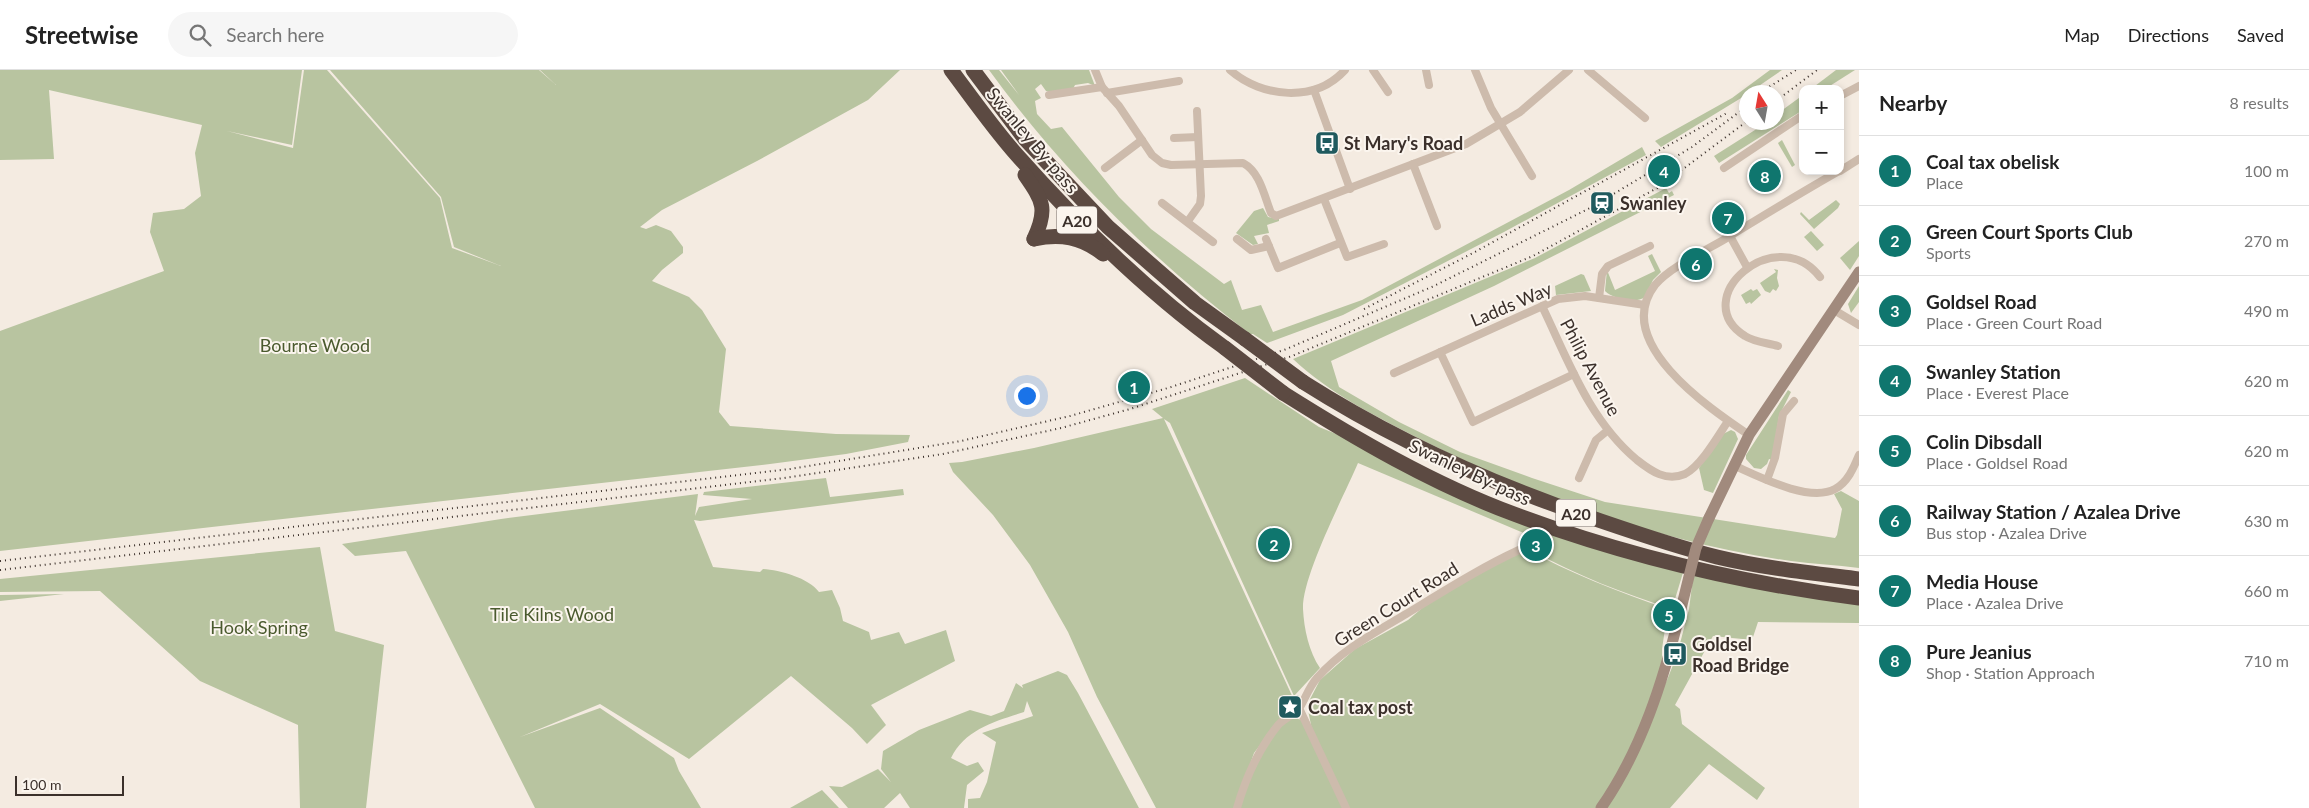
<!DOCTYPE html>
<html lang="en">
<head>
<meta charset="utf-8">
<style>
	body { margin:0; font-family:Lato,sans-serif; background:#f6f6f6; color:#222 }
	.controls { position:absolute; right:15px; top:15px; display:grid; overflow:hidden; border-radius:10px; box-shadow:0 2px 8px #0003 }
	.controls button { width:45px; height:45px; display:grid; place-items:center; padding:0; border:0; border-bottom:1px solid #e0e0e0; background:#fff; color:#222; font:25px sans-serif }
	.compass { position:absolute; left:1739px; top:15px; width:45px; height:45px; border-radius:50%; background:#fff; box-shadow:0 2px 8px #0003; rotate:349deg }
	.scale { position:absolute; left:15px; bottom:12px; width:109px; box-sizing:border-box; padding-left:5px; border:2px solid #3b302b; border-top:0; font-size:14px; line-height:18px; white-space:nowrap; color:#3b302b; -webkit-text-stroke:4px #fbf5ee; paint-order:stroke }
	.you { position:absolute; left:1026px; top:325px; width:18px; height:18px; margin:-12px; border:4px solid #fff; border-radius:50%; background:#1a73e8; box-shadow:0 0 0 8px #1a73e833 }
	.badge { display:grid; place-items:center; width:32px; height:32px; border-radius:50%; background:#0f766e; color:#fff; font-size:16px; font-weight:700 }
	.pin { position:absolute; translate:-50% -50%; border:2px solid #fff; box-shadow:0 1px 5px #0006 }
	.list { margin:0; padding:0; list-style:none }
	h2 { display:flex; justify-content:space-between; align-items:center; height:65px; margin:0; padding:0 20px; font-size:21px }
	h2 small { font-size:16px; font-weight:400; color:#767676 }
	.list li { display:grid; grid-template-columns:32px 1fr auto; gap:15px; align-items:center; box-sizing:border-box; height:70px; padding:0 20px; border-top:1px solid #e0e0e0 }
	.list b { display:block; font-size:19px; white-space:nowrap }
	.list p { margin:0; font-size:16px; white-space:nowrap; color:#767676 }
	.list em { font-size:16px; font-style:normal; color:#767676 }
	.icon { flex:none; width:28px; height:28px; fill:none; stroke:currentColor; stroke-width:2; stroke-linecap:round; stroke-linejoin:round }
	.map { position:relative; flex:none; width:1859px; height:738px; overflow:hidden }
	header { display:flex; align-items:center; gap:30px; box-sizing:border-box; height:70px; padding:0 25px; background:#fff; border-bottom:1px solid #e0e0e0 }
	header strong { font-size:24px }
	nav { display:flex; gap:28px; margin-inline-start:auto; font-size:18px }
	.search { width:350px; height:45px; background:#f6f6f6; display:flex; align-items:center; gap:12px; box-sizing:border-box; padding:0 18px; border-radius:28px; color:#767676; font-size:19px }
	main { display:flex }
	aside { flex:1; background:#fff }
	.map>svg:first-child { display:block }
	.green { fill:#b8c4a0 }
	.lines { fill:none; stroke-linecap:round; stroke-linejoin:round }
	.street { stroke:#cdbbac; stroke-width:8 }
	.secondary { stroke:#a18a7d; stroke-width:11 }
	.highway { stroke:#5c4a42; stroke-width:15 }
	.rail { stroke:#3b302b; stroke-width:2; stroke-dasharray:1 4; stroke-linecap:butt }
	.secondary-bridge { stroke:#a18a7d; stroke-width:11 }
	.highway-bridge { stroke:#5c4a42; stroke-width:15 }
	.labels { text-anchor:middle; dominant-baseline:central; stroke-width:4; stroke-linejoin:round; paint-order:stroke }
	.shield { fill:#fbf5ee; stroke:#756b66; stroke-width:1 }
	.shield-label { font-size:16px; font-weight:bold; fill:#3b302b }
	.street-label { font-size:18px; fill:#3b302b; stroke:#fbf5ee }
	.poi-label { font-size:18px; font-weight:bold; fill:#3b302b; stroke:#fbf5ee; text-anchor:start }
	.park-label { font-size:18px; fill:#4a5a2e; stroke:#fbf5ee }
</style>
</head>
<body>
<header>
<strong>Streetwise</strong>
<div class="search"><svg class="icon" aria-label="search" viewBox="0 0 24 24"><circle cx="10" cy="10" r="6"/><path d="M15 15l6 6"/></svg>Search here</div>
<nav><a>Map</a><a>Directions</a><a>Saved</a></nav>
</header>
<main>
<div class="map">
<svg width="1859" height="738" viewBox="0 0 1859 738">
	<rect width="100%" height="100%" fill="#f4ebe1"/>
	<g class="green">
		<path d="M 0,0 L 302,0 L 292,75 L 227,61 L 293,78 L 304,0 L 327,0 L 440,128 L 452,178 L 501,196 L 454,177 L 441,127 L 330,0 L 539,0 L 556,15 L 540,0 L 900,0 L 868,30 L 757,91 L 662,140 L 640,157 L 646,159 L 656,155 L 671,161 L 683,177 L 683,183 L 662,200 L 652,211 L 689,227 L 702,240 L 726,279 L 719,342 L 730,356 L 836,364 L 910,365 L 908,372 L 846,384 L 770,394 L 0,481 L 0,261 L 164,201 L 150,162 L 153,143 L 184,139 L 201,126 L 195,83 L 202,55 L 49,20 L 54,89 L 0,90 Z"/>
		<path d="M 989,0 L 999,0 L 1019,25 L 1001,0 L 1089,0 L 1095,16 L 1088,13 L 1075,15 L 1073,19 L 1050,22 L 1046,21 L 1041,14 L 1035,19 L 1041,28 L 1035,31 L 1037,44 L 1051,59 L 1062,57 L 1119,127 L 1151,159 L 1224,214 L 1231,210 L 1242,240 L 1261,235 L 1273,262 L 1362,230 L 1569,120 L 1642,77 L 1646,85 L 1504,162 L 1343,245 L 1267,273 L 1253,264 L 1250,264 C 1151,188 1062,101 989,0 Z"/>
		<path d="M 1770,0 L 1782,0 L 1750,22 L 1746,22 L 1746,25 L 1661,77 L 1655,71 L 1732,28 Z"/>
		<path d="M 1836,0 L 1855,0 L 1825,19 L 1811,19 Z"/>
		<path d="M 1803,25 L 1803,40 L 1719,93 L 1714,86 L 1766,53 L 1776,52 L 1777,44 Z"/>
		<path d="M 1782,70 L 1795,95 L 1792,97 L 1779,75 L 1778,73 Z"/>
		<path d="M 1666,118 L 1669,123 L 1672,121 L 1674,125 L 1494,216 L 1331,291 L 1339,317 L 1399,352 L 1460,382 L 1532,408 L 1605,432 L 1835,468 L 1837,465 L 1842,439 L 1834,424 L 1841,421 L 1859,431 L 1859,498 C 1836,495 1814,494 1791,491 C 1663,473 1535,427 1420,369 C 1375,346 1329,323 1293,289 L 1535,188 Z"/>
		<path d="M 1836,130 L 1840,134 L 1838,138 L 1814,159 L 1800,144 L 1801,142 L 1809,150 Z"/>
		<path d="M 1263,138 L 1268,147 L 1279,149 L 1279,151 L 1267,155 L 1269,163 L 1254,166 L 1258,174 L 1253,175 L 1236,163 L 1254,141 Z"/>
		<path d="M 1811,161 L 1824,175 L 1817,181 L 1804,167 Z"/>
		<path d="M 1859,171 L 1859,186 L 1850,200 L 1840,188 Z"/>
		<path d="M 1652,184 L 1661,202 L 1653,210 L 1645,227 C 1636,234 1613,229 1605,221 L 1607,200 L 1615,220 L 1655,201 L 1648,186 Z"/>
		<path d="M 1774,199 L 1778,200 L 1777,208 L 1779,216 L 1776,221 L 1773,219 L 1770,223 L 1765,221 L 1760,213 L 1776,202 Z"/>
		<path d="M 1581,204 L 1584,205 L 1591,221 L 1556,225 L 1555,216 Z"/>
		<path d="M 1859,216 L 1859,232 L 1851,243 L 1848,234 Z"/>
		<path d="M 1751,219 L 1753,221 L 1757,219 L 1761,225 L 1751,234 L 1750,232 L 1746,234 L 1741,225 Z"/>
		<path d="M 1245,308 L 1319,357 L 1386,384 L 1450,417 L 1685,496 L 1672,539 C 1624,523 1577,506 1533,481 L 1526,464 L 1358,393 C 1344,426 1302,506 1303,539 C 1304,559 1309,582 1320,598 L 1294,626 L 1170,353 L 1164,349 L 1294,630 L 1254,683 L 1235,738 L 1156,738 L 1097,627 L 1068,562 L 1030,495 L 993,445 L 953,402 L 949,393 L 962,392 L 1034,378 L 1163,348 L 1152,339 Z"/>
		<path d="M 1788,320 L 1791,322 L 1779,346 L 1772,390 L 1769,389 L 1767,394 L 1761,399 L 1754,398 L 1746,389 L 1746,385 Z"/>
		<path d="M 1731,360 L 1735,362 L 1738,369 L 1713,423 L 1704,420 L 1699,398 L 1723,364 Z"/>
		<path d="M 826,408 L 830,427 L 903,419 L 904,425 L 700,451 L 694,450 L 713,497 L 760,502 L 763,499 C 780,500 809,508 819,522 L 832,520 L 840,538 L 843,551 L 869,562 L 871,570 L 899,562 L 905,574 L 946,560 L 955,591 L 871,635 L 886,655 L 867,674 L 852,658 L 791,606 L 689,689 L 600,634 L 520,667 L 600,638 L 674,688 L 679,701 L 701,738 L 535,738 L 406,481 L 355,486 L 342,474 L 501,449 L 698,424 L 695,446 L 699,437 L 752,429 L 703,425 L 704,422 Z"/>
		<path d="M 320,477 L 335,561 L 384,575 L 366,738 L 300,738 L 298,655 L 200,611 L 100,521 L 0,522 L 0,509 Z"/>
		<path d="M 1524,478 C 1570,503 1618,522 1668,539 L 1662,579 L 1662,607 L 1648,645 L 1600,738 L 1346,738 L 1314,670 L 1307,635 L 1320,610 L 1355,579 L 1408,550 L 1439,524 L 1486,496 Z"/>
		<path d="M 1694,500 L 1859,528 L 1859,553 L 1758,552 L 1752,570 L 1713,566 L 1675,635 L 1680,639 L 1682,654 L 1765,718 L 1757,730 L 1709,694 L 1670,738 L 1602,738 L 1667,610 L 1677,585 L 1689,539 Z"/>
		<path d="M 64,524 L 0,531 L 0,525 Z"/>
		<path d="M 1058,601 L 1067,605 L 1078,623 L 1139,738 L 968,738 L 968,729 L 980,728 L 987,712 L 996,672 L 982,663 L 1033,646 L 1027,631 L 1024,642 C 996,651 965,659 951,688 L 967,696 L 978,692 L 984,701 L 967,715 L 964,738 L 910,738 L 900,723 L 884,738 L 848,738 L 829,716 L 842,717 L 878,699 L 891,712 L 881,699 L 883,681 L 919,660 L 970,640 L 991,646 L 1004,641 L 1016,613 L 1023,618 L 1022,615 Z"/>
		<path d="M 1288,647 L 1303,650 L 1345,738 L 1238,738 L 1258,685 Z"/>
		<path d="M 822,720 L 839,738 L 790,738 Z"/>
	</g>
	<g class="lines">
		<g class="street">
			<path d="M 1095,0 L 1102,17"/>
			<path d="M 1230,0 C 1262,28 1315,33 1345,0"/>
			<path d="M 1373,0 L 1388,22"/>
			<path d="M 1426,0 L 1429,15"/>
			<path d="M 1475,0 L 1491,38 L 1532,106"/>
			<path d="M 1588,0 L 1645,48"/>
			<path d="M 1314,20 L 1350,119"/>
			<path d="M 1107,23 L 1179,11"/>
			<path d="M 1049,25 L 1102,17 L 1119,36 L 1152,85 L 1162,93 L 1171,95 L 1243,93 C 1260,102 1264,125 1271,143 L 1276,146 L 1466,74 L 1520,42 L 1569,0"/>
			<path d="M 1840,26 L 1859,16"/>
			<path d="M 1174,68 L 1198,67"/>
			<path d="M 1413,94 L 1437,156"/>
			<path d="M 1105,98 L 1142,70"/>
			<path d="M 1724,98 L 1803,45"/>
			<path d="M 1840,101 L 1859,89"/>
			<path d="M 1324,129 L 1347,187 L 1384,174"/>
			<path d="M 1162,133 L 1213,172"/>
			<path d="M 1188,151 L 1200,134 L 1201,126 L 1197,41"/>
			<path d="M 1730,166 L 1747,197"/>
			<path d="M 1237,169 L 1251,180 L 1269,176"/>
			<path d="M 1266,169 L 1278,198 L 1340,173"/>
			<path d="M 1599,228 L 1602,204 L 1608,196 L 1650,176"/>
			<path d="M 1542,236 C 1568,290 1589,350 1637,390 C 1651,401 1666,412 1685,404 C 1701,396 1718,366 1728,351"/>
			<path d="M 1834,240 L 1859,255"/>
			<path d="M 1778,276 C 1768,273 1754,272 1745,266 C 1686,229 1776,150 1820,207"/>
			<path d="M 1440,282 L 1473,352 L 1574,304"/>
			<path d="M 1394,303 L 1558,229 L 1585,226 L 1645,235"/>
			<path d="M 1749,365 C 1709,338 1611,272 1655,215 C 1670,197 1705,181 1725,169 C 1763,146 1800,123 1839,101"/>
			<path d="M 1733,395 C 1758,406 1809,433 1835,419 C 1848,412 1854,397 1859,385"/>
			<path d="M 1579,408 L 1596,370 L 1607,361"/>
			<path d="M 1767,410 L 1775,388 L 1783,344 L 1794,331"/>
			<path d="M 1299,638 L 1346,738"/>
			<path d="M 1237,738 C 1246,707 1258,679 1279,654 C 1285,648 1295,644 1300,637 C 1306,627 1309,617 1317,608 C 1341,580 1376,562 1406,544 C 1444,521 1480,498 1519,480"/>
		</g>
		<g class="secondary">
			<path d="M 1709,448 L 1749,365 L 1859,202"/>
			<path d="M 1601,738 C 1642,679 1663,611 1680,543"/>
		</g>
		<g class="highway">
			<path d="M 951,0 C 972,28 993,58 1016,84 C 1079,155 1148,223 1225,278"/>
			<path d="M 973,0 L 1025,69 L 1108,157 L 1195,233 L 1245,269"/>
			<path d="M 1025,105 C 1043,131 1048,139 1034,169"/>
			<path d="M 1034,169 C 1060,163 1082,167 1103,184"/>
			<path d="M 1303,312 C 1396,371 1496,416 1601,451 C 1639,464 1677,477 1717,487 C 1763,498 1811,503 1859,509"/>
			<path d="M 1283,323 C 1356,369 1433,414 1514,444 C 1626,486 1741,513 1859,528"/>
		</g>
		<g class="rail">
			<path d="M 1761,22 L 1796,0"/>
			<path d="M 1776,31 L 1817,0"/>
			<path d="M 1364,239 L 1473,183 L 1727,43"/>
			<path d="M 0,491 L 790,399 L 961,371 L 1070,346 L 1168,318 L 1284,280 L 1434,216 L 1590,138 L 1692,77 L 1746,37"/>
			<path d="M 0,500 L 784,408 L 943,384 L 1061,358 L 1130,339 L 1292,286 L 1533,186 L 1659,117 L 1746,52"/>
		</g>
		<path class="secondary-bridge" d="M 1680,543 L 1696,478 L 1709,448"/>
		<g class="highway-bridge">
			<path d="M 1245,269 L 1303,312"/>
			<path d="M 1225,278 L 1283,323"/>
		</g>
	</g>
	<defs>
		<symbol id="bus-square" viewBox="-11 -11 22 22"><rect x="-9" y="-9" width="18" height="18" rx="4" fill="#1f5a5e" stroke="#fbf5ee"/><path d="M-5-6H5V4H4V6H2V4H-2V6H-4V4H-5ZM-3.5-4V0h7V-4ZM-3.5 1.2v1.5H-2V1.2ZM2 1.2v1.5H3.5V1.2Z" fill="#fff"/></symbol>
		<symbol id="station-square" viewBox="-11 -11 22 22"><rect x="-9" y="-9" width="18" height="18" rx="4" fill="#1f5a5e" stroke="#fbf5ee"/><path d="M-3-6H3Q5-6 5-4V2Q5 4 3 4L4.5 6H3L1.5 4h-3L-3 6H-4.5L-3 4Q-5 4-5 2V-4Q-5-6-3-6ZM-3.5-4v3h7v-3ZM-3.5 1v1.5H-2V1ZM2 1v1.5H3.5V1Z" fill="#fff"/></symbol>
		<symbol id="sight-square" viewBox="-11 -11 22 22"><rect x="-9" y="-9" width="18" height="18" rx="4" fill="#1f5a5e" stroke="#fbf5ee"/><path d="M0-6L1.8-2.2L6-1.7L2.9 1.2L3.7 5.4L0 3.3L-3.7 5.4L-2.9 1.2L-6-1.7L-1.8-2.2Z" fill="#fff"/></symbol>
	</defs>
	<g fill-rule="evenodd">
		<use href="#bus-square" x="1313" y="59" width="28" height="28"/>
		<use href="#station-square" x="1588" y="119" width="28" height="28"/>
		<use href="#bus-square" x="1661" y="570" width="28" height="28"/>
		<use href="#sight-square" x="1276" y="623" width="28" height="28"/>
	</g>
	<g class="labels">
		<g class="shield">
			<rect x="1057" y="136.5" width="40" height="27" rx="4"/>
			<rect x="1556" y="429.5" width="40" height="27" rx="4"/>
		</g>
		<g class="shield-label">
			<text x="1077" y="150">A20</text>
			<text x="1576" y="443">A20</text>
		</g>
		<g class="street-label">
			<text transform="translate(1033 70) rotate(50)">Swanley By-pass</text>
			<text transform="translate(1511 234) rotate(-23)">Ladds Way</text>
			<text transform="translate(1591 297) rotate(62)">Philip Avenue</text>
			<text transform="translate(1470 402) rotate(25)">Swanley By-pass</text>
			<text transform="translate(1396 534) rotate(-32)">Green Court Road</text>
		</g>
		<g class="poi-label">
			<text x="1344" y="73">St Mary's Road</text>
			<text x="1620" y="133">Swanley</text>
			<text x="1692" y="574">Goldsel<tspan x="1692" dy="21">Road Bridge</tspan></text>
			<text x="1308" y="637">Coal tax post</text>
		</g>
		<g class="park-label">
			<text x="315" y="275">Bourne Wood</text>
			<text x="552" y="544">Tile Kilns Wood</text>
			<text x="259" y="557">Hook Spring</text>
		</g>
	</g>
</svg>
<div class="controls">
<button>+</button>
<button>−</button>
</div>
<svg class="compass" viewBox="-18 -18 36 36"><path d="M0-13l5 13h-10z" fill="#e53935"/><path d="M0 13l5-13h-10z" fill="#767676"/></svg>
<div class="scale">100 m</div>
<div class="you"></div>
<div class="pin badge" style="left:1134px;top:317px">1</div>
<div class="pin badge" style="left:1274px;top:474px">2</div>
<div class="pin badge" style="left:1536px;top:475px">3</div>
<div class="pin badge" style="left:1664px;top:101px">4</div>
<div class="pin badge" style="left:1669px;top:545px">5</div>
<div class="pin badge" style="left:1696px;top:194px">6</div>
<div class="pin badge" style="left:1728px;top:148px">7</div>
<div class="pin badge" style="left:1765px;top:106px">8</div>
</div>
<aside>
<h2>Nearby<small>8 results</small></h2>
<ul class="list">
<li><span class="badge">1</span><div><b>Coal tax obelisk</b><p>Place</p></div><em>100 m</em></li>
<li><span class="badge">2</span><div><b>Green Court Sports Club</b><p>Sports</p></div><em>270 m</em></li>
<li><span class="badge">3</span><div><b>Goldsel Road</b><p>Place · Green Court Road</p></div><em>490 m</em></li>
<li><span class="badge">4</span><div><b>Swanley Station</b><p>Place · Everest Place</p></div><em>620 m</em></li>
<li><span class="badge">5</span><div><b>Colin Dibsdall</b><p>Place · Goldsel Road</p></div><em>620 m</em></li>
<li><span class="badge">6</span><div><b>Railway Station / Azalea Drive</b><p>Bus stop · Azalea Drive</p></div><em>630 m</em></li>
<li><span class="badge">7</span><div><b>Media House</b><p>Place · Azalea Drive</p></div><em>660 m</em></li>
<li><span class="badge">8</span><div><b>Pure Jeanius</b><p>Shop · Station Approach</p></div><em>710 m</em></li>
</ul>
</aside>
</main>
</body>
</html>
